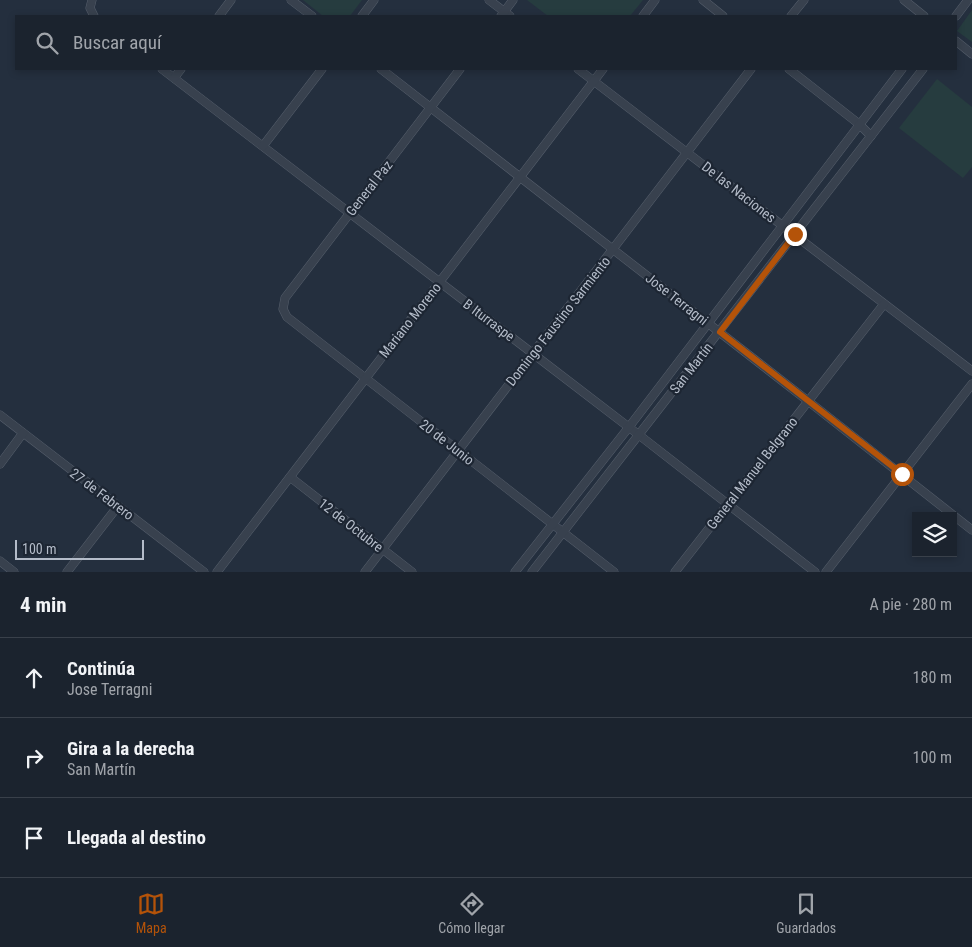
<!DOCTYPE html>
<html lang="es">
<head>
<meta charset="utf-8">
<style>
	body { margin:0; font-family:"Roboto Condensed",sans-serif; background:#282f3a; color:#f1f3f6 }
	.controls { position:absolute; right:15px; bottom:15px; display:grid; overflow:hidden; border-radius:0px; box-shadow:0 2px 8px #0003 }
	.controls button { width:45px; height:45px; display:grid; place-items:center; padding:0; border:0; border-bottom:1px solid #39404a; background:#1b232e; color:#f1f3f6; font:25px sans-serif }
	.scale { position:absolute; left:15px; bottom:12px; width:129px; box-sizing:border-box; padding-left:5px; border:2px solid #b4bcc9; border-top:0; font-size:14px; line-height:18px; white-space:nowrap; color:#b4bcc9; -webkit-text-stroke:4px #1d2633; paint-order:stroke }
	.stop { position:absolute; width:15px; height:15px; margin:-11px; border:4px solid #b45309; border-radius:50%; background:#fff }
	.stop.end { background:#b45309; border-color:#fff; box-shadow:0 1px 5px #0008 }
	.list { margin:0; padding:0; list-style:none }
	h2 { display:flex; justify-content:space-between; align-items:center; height:65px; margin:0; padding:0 20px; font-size:21px }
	h2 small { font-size:16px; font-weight:400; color:#a0a4aa }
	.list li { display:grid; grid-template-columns:32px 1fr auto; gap:15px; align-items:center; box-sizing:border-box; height:80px; padding:0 20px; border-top:1px solid #39404a }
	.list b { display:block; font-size:19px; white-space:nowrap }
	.list p { margin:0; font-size:16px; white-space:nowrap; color:#a0a4aa }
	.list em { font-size:16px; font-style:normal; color:#a0a4aa }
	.icon { flex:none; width:28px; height:28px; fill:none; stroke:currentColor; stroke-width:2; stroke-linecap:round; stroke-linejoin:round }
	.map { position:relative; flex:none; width:972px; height:572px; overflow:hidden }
	.search { position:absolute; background:#1b232e; box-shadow:0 2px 8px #0003; left:15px; right:15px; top:15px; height:55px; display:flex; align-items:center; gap:12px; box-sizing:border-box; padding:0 18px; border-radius:0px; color:#a0a4aa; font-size:19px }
	.sheet { height:305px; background:#1b232e }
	nav { display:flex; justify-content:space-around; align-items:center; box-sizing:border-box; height:70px; border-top:1px solid #39404a; background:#1b232e; font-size:14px; color:#a0a4aa }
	nav a { display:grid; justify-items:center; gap:2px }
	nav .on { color:#b45309 }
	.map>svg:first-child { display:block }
	.green { fill:#263c3f }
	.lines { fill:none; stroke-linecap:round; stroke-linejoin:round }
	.minor-casing { stroke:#565f6c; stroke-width:9 }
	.minor { stroke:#38414e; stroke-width:8 }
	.route { stroke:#b45309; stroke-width:6 }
	.labels { text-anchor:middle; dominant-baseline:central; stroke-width:4.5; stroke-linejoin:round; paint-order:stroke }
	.street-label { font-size:14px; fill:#b4bcc9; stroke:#1d2633 }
</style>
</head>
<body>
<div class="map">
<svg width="972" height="572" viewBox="0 0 972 572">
	<rect width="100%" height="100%" fill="#242f3e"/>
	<g class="green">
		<path d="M 303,0 L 362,0 L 350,16 L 323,16 Z"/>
		<path d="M 527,0 L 643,0 L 630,16 L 548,16 Z"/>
		<path d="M 972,10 L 972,42 L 957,31 Z"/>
		<path d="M 937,79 L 972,107 L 972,167 L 963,178 L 899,128 Z"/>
	</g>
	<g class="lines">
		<defs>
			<g id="minor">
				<path d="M 92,0 L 90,8 L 94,16"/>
				<path d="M 291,0 L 312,16"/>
				<path d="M 489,0 L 510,16"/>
				<path d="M 703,0 L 723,16"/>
				<path d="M 904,0 L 924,16"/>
				<path d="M 219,16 L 231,0"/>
				<path d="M 362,16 L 374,0"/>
				<path d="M 501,16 L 513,0"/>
				<path d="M 643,16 L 655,0"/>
				<path d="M 791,16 L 804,0"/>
				<path d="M 956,16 L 968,0"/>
				<path d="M 956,41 L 972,54"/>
				<path d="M 162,69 L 639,435 L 815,572"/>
				<path d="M 381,69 L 808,401 L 972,530"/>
				<path d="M 460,69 L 285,298 L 283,309 L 287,317 L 614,572"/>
				<path d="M 578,69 L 972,371"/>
				<path d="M 789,69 L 859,124 L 871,136"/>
				<path d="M 174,78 L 181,69"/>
				<path d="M 263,146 L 322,69"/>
				<path d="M 0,415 L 204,572"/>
				<path d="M 0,464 L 23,433"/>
				<path d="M 290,477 L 412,572"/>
				<path d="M 0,561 L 14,572"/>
				<path d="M 67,572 L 118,506"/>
				<path d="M 217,572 L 603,69"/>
				<path d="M 365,572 L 751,69"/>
				<path d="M 515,572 L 629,427 L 902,69"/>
				<path d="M 532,572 L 923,69"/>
				<path d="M 675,572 L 884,304"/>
				<path d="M 826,572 L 972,384"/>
			</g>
		</defs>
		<use href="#minor" class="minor-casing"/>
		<use href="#minor" class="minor"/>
	</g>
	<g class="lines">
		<path class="route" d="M 795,234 L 720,332 L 902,474"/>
	</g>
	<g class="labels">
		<g class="street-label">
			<text transform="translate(369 188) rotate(-52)">General Paz</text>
			<text transform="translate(739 192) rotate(38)">De las Naciones</text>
			<text transform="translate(677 299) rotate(38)">Jose Terragni</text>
			<text transform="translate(410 320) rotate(-52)">Mariano Moreno</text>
			<text transform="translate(489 320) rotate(37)">B Iturraspe</text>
			<text transform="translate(558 321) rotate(-52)">Domingo Faustino Sarmiento</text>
			<text transform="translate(691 368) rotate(-52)">San Martín</text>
			<text transform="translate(447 442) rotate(38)">20 de Junio</text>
			<text transform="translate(752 473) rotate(-52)">General Manuel Belgrano</text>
			<text transform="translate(102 494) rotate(37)">27 de Febrero</text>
			<text transform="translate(351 525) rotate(38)">12 de Octubre</text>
		</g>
	</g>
</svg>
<div class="controls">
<button><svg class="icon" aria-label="layers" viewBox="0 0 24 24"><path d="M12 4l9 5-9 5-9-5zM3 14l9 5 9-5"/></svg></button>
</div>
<div class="scale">100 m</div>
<div class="stop" style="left:902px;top:474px"></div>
<div class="stop end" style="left:795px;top:234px"></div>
<div class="search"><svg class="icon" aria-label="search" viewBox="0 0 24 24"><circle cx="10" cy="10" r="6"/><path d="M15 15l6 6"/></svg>Buscar aquí</div>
</div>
<section class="sheet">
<h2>4 min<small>A pie · 280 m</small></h2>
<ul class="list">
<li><svg class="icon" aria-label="ahead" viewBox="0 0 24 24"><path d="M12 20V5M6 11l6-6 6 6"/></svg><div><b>Continúa</b><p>Jose Terragni</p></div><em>180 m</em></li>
<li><svg class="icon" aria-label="right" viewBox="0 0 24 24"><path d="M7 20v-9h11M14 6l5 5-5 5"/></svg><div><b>Gira a la derecha</b><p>San Martín</p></div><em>100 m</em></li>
<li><svg class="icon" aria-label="arrive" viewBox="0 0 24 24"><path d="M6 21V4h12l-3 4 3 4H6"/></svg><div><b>Llegada al destino</b></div></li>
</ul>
</section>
<nav>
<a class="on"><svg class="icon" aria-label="map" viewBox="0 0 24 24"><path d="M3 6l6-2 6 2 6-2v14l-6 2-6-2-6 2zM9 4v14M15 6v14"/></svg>Mapa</a>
<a><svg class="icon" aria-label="directions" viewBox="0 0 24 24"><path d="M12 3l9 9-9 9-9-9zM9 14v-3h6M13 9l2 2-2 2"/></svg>Cómo llegar</a>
<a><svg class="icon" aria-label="saved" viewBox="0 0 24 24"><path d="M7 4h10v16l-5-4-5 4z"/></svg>Guardados</a>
</nav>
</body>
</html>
